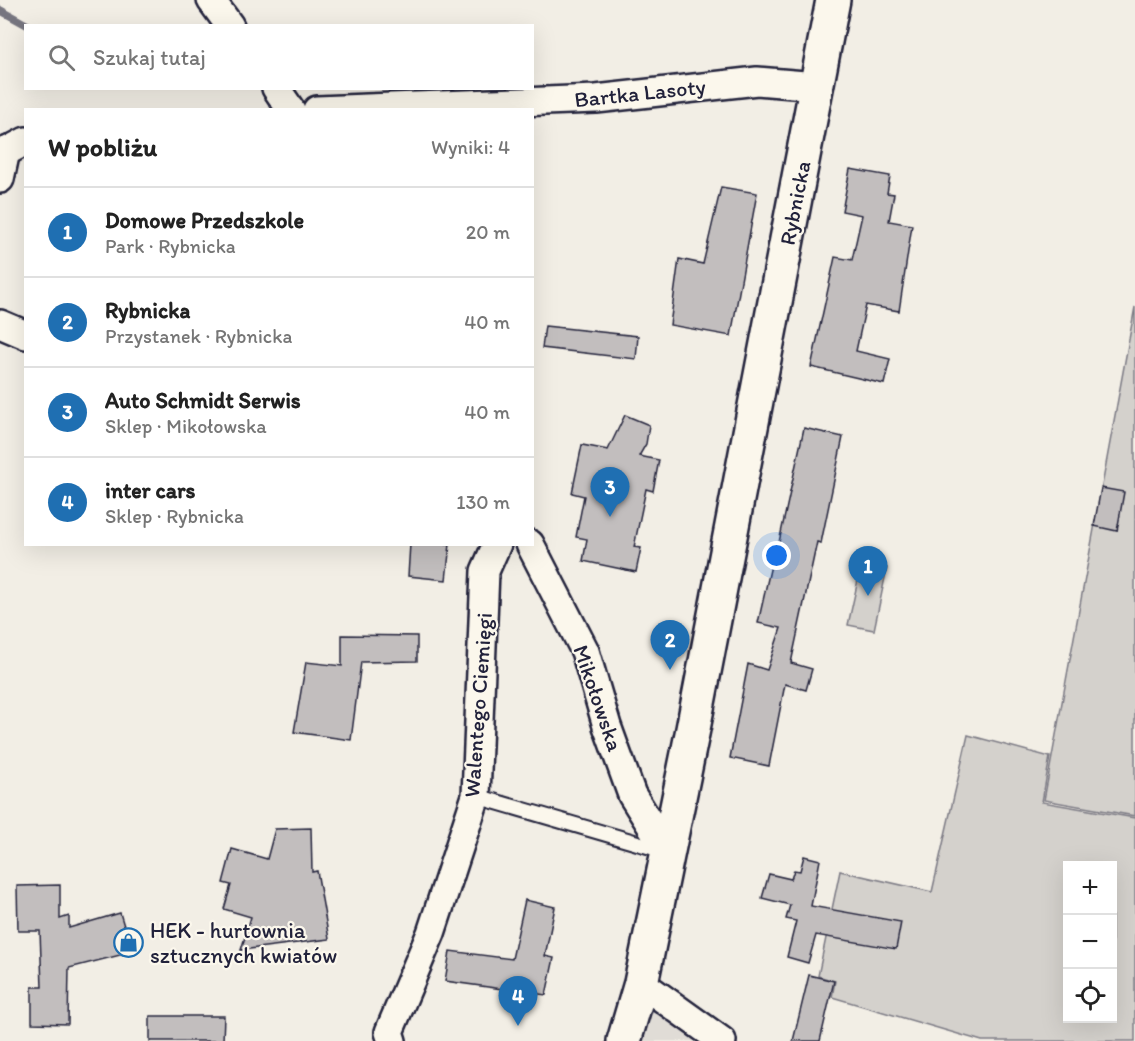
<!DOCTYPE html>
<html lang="pl">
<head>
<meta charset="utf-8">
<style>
	body { margin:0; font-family:Itim,sans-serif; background:#f2f2f2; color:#222 }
	.controls { position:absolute; right:18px; bottom:18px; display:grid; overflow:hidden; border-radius:0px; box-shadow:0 6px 24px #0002 }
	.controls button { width:54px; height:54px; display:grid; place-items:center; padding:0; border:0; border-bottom:2px solid #e0e0e0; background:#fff; color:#222; font:30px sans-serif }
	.you { position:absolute; left:777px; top:556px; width:21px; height:21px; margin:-15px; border:4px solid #fff; border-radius:50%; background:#1a73e8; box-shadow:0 0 0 9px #1a73e833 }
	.badge { display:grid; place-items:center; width:39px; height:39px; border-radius:50%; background:#1f6fb2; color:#fff; font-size:20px; font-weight:700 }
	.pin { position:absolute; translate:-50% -50px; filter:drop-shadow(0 2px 3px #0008) }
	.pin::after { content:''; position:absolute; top:32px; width:21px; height:18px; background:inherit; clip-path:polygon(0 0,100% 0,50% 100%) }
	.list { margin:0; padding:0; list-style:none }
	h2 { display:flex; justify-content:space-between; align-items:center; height:78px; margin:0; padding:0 24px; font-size:26px }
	h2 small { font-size:20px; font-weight:400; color:#767676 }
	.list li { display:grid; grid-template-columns:39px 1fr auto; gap:18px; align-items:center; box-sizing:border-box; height:90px; padding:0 24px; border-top:2px solid #e0e0e0 }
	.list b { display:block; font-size:22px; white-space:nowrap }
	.list p { margin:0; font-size:20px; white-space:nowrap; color:#767676 }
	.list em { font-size:20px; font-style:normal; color:#767676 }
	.icon { flex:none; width:33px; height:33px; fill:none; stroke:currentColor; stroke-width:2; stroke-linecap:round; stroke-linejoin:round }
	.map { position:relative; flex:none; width:1135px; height:1041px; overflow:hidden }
	.search { position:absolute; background:#fff; box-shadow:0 6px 24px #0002; left:24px; top:24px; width:510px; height:66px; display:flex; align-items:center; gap:15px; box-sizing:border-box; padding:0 21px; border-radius:0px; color:#767676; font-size:22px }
	.panel { position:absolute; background:#fff; box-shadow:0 6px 24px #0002; left:24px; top:108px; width:510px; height:438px; border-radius:0px }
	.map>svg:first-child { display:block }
	.built { fill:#e0dcd6 }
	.green { fill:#d4d1cc; stroke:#7b7a84; stroke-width:1.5; fill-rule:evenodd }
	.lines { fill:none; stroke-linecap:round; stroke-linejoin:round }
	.stream { stroke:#76747f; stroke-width:8 }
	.building { fill:#c2bebe; stroke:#22223b; stroke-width:1.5 }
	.service-casing { stroke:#22223b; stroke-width:18 }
	.minor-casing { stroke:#22223b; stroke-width:32 }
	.tertiary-casing { stroke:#22223b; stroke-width:38 }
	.service { stroke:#fbf7ec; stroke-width:14 }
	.minor { stroke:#fbf7ec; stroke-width:27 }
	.tertiary { stroke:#fbf7ec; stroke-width:33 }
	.labels { text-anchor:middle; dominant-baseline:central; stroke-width:4.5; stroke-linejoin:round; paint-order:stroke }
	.street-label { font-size:22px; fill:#22223b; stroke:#fbf7ec }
	.poi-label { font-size:22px; fill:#22223b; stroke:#fbf7ec; text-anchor:start }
</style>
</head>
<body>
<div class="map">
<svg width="1135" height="1041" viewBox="0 0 1135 1041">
	<rect width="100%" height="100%" fill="#f2eee5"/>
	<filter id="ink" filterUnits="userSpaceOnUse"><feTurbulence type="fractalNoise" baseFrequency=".0167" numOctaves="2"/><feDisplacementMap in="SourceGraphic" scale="12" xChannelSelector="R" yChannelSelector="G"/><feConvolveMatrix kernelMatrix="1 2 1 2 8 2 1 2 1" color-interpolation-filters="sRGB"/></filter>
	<g filter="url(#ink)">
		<path class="built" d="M 648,1003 L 698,1041 L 637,1041 Z"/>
		<g class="green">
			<path d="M 1135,307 L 1135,816 L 1044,800 Z"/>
			<path d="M 862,562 L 887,568 L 874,630 L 848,625 Z"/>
			<path d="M 968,735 L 1050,757 L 1042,802 L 1135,818 L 1135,1041 L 982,1041 L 832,997 L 835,981 L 818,976 L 840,871 L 932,892 ZM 1068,866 L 1112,866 L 1112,1018 L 1068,1018 Z"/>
		</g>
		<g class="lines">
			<path class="stream" d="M 0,10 L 29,26"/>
		</g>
		<g class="building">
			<path d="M 850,169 L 890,176 L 887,193 L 894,194 L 889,221 L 912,225 L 899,311 L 866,305 L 856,351 L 890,359 L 884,384 L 811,367 L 835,257 L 852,260 L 862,215 L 842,211 Z"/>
			<path d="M 721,187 L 757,193 L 731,336 L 670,325 L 679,259 L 703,264 Z"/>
			<path d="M 545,326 L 638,336 L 636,359 L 542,348 Z"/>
			<path d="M 625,415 L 649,425 L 646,444 L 639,456 L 659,460 L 653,491 L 646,489 L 634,547 L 641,548 L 636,572 L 583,561 L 587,539 L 576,537 L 584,496 L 572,493 L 582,445 L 608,450 Z"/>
			<path d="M 804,428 L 843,437 L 821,543 L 817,542 L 791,663 L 812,669 L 806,690 L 785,684 L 769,766 L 730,758 L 748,664 L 767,670 L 781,628 L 758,623 L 771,565 L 774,565 Z"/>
			<path d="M 1101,488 L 1124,492 L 1117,531 L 1094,526 Z"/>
			<path d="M 410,544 L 450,544 L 446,580 L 408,576 Z"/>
			<path d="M 342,635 L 417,636 L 417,661 L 361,662 L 351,740 L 294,732 L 306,662 L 342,666 Z"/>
			<path d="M 311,828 L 312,872 L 317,871 L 329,939 L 241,950 L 251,917 L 224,909 L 231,885 L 223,883 L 232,849 L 267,859 L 275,829 Z"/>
			<path d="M 804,856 L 820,860 L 811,906 L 901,922 L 896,949 L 816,935 L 808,963 L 787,957 L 796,921 L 786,919 L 790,905 L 762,898 L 769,874 L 791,879 L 794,870 L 800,871 Z"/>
			<path d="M 60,885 L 60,919 L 69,916 L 69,928 L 120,913 L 132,952 L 69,968 L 68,1024 L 32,1023 L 32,987 L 42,987 L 40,931 L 18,931 L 17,886 Z"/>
			<path d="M 525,900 L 555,907 L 545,956 L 554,958 L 546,995 L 445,981 L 450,951 L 512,959 Z"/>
			<path d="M 809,975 L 834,981 L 820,1041 L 793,1041 Z"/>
			<path d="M 150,1016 L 224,1016 L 223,1041 L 150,1041 Z"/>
		</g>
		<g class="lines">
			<defs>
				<path id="service" d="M 476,796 L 665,851"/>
				<g id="minor">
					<path d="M 211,0 L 230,26"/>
					<path d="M 276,88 L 291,110"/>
					<path d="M 317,110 L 596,99 L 757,81 L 817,86"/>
					<path d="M 0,155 L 26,141"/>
					<path d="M 0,179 L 6,151"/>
					<path d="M 0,324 L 26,335"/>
					<path d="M 530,544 L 585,651 L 607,726 L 632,795 L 667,851"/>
					<path d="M 641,983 L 722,1041"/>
					<path d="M 392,1041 L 389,1032 L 431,933 L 476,796 L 485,571 L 497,544"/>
				</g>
				<path id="tertiary" d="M 624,1041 L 641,983 L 693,729 L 833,0"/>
			</defs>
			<use href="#service" class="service-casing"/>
			<use href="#minor" class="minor-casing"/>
			<use href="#tertiary" class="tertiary-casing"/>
			<use href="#service" class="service"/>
			<use href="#minor" class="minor"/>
			<use href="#tertiary" class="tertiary"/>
		</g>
	</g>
	<defs>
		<symbol id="shop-ring" viewBox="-11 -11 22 22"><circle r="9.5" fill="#fbf7ec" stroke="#1f6fb2" stroke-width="1.5"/><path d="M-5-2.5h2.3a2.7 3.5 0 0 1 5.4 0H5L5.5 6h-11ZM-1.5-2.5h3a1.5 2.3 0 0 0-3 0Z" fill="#1f6fb2"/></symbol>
	</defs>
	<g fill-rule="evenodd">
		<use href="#shop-ring" x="112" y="926" width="33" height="33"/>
	</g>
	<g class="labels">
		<g class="street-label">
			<text transform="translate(640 93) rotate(-6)">Bartka Lasoty</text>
			<text transform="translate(795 203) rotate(-79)">Rybnicka</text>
			<text transform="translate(598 698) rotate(71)">Mikołowska</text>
			<text transform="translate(478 705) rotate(-86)">Walentego Ciemięgi</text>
		</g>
		<g class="poi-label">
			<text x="150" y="930">HEK - hurtownia<tspan x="150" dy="25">sztucznych kwiatów</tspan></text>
		</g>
	</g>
</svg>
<div class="controls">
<button>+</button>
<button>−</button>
<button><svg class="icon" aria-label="locate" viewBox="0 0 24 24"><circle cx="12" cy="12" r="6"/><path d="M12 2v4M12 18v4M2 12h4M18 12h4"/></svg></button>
</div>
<div class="you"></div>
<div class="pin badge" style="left:868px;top:596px">1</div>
<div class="pin badge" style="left:670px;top:670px">2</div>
<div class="pin badge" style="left:610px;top:517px">3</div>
<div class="pin badge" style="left:518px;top:1026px">4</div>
<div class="search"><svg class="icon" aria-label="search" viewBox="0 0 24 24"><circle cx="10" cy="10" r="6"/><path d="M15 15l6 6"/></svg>Szukaj tutaj</div>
<section class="panel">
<h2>W pobliżu<small>Wyniki: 4</small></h2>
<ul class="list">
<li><span class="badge">1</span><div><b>Domowe Przedszkole</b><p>Park · Rybnicka</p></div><em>20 m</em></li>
<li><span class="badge">2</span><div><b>Rybnicka</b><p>Przystanek · Rybnicka</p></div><em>40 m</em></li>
<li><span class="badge">3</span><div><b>Auto Schmidt Serwis</b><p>Sklep · Mikołowska</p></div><em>40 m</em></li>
<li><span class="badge">4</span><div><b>inter cars</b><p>Sklep · Rybnicka</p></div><em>130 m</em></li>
</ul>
</section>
</div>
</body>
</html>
